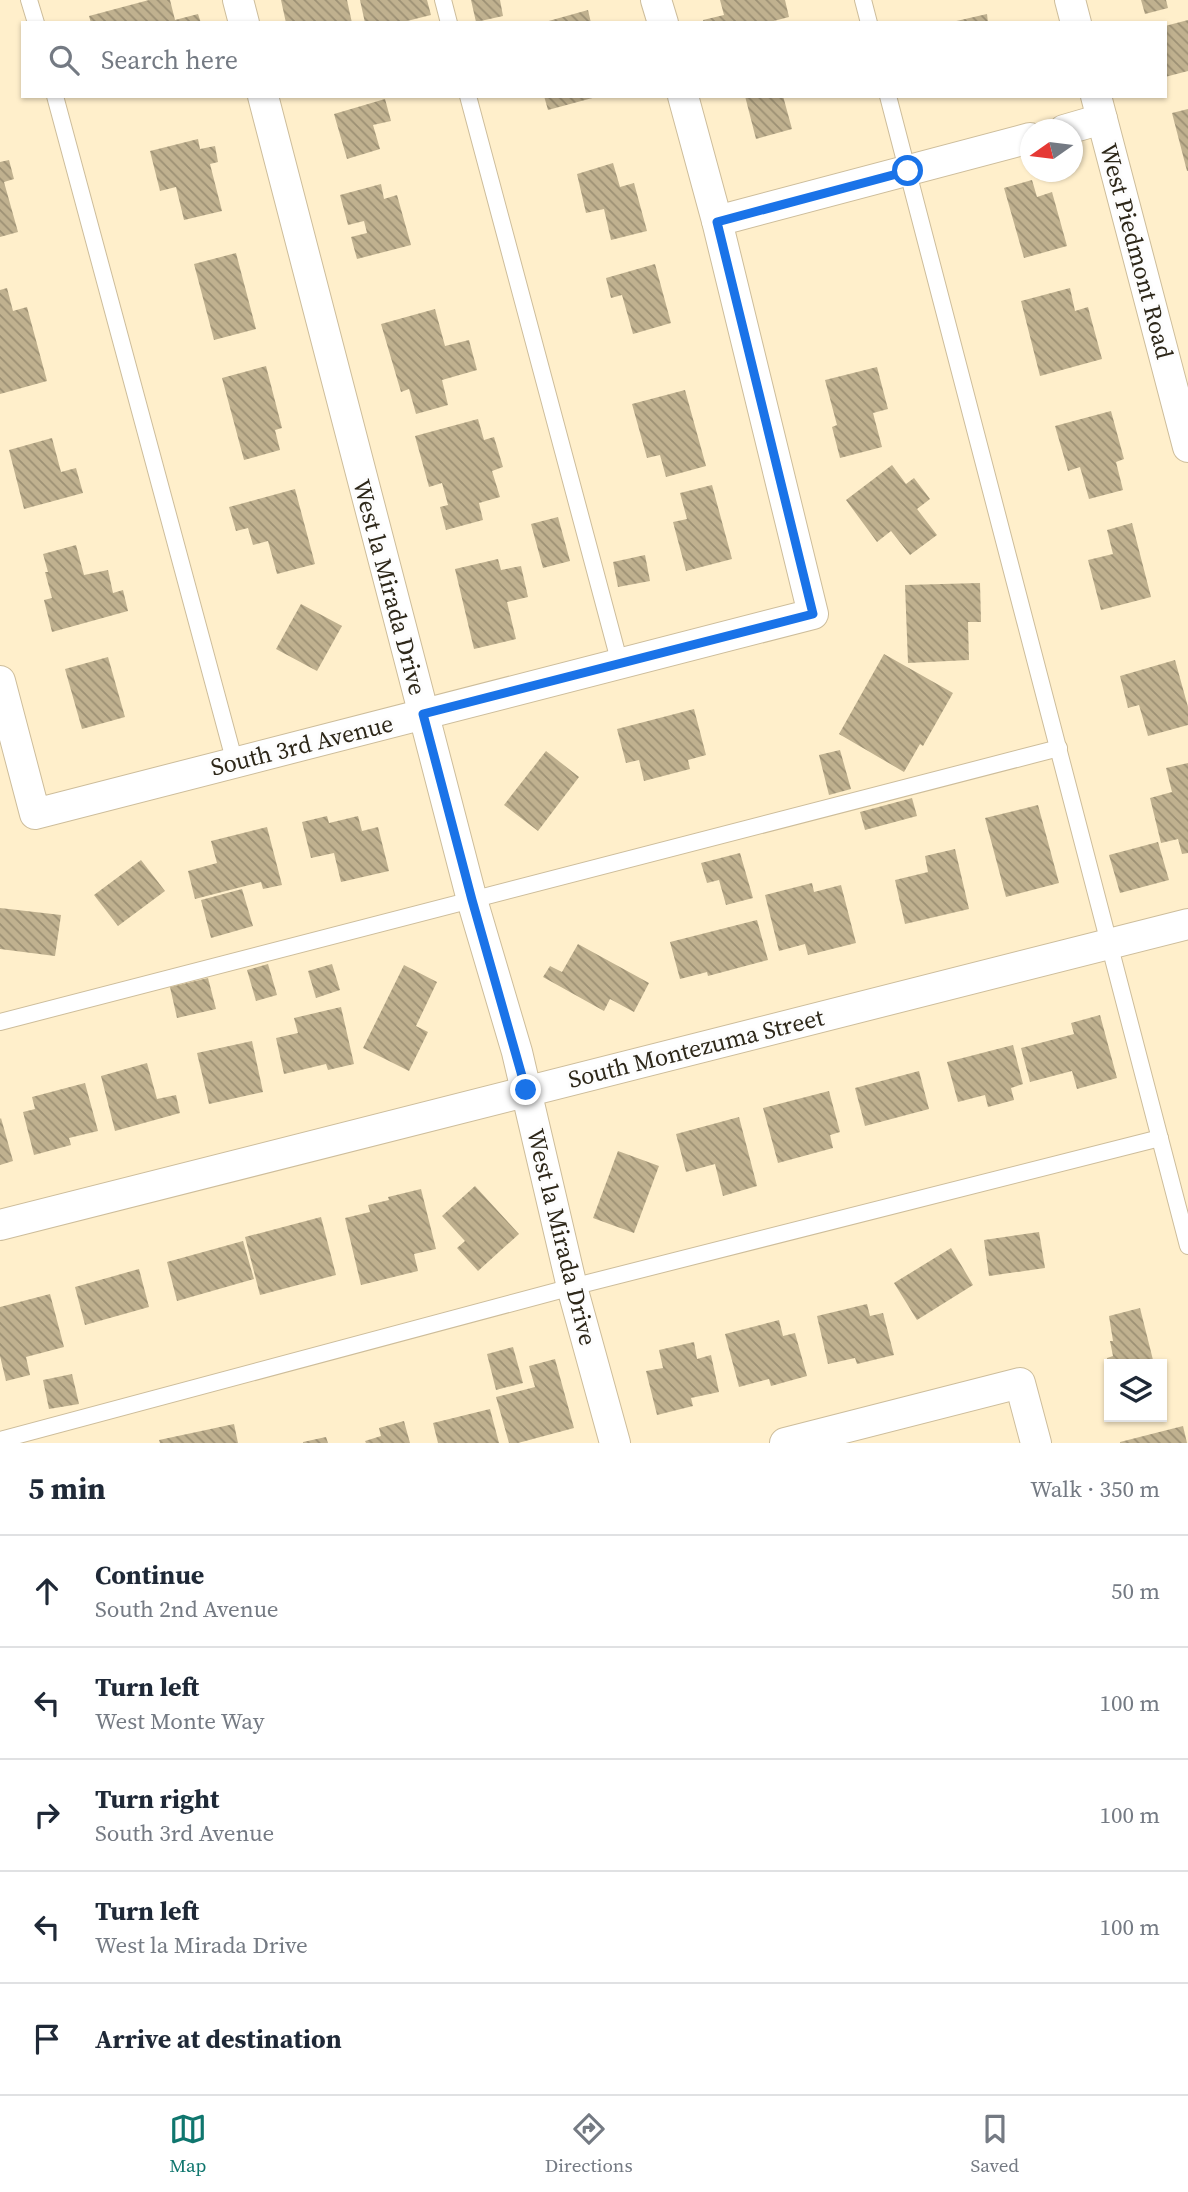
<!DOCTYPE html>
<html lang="en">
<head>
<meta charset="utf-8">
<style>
	body { margin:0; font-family:"Source Serif 4",serif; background:#f6f6f7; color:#1f2937 }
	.controls { position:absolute; right:21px; bottom:21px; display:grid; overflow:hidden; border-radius:0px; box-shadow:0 2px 5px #0004 }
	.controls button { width:63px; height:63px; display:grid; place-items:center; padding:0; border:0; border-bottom:2px solid #e0e1e3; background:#fff; color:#1f2937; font:35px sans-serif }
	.compass { position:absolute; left:1020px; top:119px; width:63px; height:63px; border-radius:50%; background:#fff; box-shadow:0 2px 5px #0004; rotate:256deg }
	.stop { position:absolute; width:21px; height:21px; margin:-16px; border:5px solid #1a73e8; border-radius:50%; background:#fff }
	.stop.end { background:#1a73e8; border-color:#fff; box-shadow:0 2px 7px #0008 }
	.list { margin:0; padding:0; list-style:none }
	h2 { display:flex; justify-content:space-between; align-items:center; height:91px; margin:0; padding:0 28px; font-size:30px }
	h2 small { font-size:23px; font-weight:400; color:#747a83 }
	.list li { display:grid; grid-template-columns:46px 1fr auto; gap:21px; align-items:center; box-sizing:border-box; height:112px; padding:0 28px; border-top:2px solid #e0e1e3 }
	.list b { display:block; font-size:26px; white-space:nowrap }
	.list p { margin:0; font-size:23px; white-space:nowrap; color:#747a83 }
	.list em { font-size:23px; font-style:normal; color:#747a83 }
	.icon { flex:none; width:38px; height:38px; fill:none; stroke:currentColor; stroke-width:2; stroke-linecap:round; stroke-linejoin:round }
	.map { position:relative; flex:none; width:1188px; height:1443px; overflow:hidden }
	.search { position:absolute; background:#fff; box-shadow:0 2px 5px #0004; left:21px; right:21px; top:21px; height:77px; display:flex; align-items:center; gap:18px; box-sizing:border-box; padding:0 24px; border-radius:0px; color:#747a83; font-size:26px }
	.sheet { height:651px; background:#fff }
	nav { display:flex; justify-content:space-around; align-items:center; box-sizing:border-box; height:98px; border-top:2px solid #e0e1e3; background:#fff; font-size:19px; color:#747a83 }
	nav a { display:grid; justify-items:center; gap:4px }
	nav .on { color:#0f766e }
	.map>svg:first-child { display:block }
	.building { fill:url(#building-back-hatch) }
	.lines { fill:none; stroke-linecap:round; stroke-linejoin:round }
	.lane-casing { stroke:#cdbd9b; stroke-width:18 }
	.street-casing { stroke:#cdbd9b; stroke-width:32 }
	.lane { stroke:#fff; stroke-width:16 }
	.street { stroke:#fff; stroke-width:30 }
	.route { stroke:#1a73e8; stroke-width:9 }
	.labels { text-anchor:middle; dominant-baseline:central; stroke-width:6; stroke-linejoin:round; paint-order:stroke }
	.street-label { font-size:24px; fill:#2d2719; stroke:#fdfdfd }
</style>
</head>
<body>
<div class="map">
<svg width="1188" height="1443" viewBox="0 0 1188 1443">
	<defs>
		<pattern id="building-back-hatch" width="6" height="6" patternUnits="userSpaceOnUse" patternTransform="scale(1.75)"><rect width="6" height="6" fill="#c0b18f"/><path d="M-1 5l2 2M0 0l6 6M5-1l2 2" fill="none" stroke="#9c9074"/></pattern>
	</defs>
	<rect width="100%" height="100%" fill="#ffefcb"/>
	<g class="building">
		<path d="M 149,0 L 170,0 L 175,20 L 198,14 L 201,23 L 91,23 L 89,16 Z"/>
		<path d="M 281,0 L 347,0 L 352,23 L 286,23 Z"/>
		<path d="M 360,0 L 427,0 L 431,15 L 399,23 L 365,23 Z"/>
		<path d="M 471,0 L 500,0 L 503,16 L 476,22 Z"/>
		<path d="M 720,0 L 785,0 L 789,17 L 766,23 L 704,23 L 703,20 L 724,15 Z"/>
		<path d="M 1141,0 L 1166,0 L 1168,8 L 1145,14 Z"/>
		<path d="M 588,10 L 591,23 L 545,23 L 545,22 Z"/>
		<path d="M 987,14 L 988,23 L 952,23 L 952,22 Z"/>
		<path d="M 1188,20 L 1188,71 L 1165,77 L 1165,26 Z"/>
		<path d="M 544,96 L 596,96 L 596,97 L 548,110 Z"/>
		<path d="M 745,96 L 783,96 L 792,129 L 756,139 Z"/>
		<path d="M 385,99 L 391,121 L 373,125 L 380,149 L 347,159 L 334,114 Z"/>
		<path d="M 1188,109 L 1188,171 L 1187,171 L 1172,113 Z"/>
		<path d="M 198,139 L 200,149 L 215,146 L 218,162 L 210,164 L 222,211 L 184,220 L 176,187 L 160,191 L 150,151 Z"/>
		<path d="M 9,160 L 14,179 L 4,182 L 18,232 L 0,237 L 0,162 Z"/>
		<path d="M 613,163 L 620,187 L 634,183 L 647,231 L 611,240 L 604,209 L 586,213 L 577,174 Z"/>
		<path d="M 1032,180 L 1037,197 L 1052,192 L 1067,246 L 1024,258 L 1004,188 Z"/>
		<path d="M 381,184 L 384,199 L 397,195 L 411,245 L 357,259 L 351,237 L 367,233 L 364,221 L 348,225 L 340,195 Z"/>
		<path d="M 236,253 L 256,329 L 214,340 L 194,264 Z"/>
		<path d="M 655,264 L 671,323 L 633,334 L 622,295 L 611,298 L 606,278 Z"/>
		<path d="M 7,288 L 13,311 L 27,307 L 47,381 L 0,394 L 0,290 Z"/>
		<path d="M 1070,288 L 1075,311 L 1088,307 L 1102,359 L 1040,376 L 1021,301 Z"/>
		<path d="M 435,309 L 445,346 L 469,340 L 477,370 L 442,380 L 448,405 L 416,414 L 409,389 L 401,392 L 381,324 Z"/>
		<path d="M 266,366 L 282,428 L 275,430 L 280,450 L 244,460 L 222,378 Z"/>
		<path d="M 877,367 L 888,409 L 873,413 L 882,447 L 840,458 L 832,427 L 837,425 L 825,380 Z"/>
		<path d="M 685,390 L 706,466 L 666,477 L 660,455 L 647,458 L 632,404 Z"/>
		<path d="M 1111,411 L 1124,459 L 1116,462 L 1123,490 L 1089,499 L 1080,467 L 1068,471 L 1055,426 Z"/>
		<path d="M 478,419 L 484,440 L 494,437 L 503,467 L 492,471 L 500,497 L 479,503 L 483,520 L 446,530 L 440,507 L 448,505 L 442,483 L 429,487 L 415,436 Z"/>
		<path d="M 52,438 L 61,472 L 76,468 L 83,493 L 24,509 L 9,450 Z"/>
		<path d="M 892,465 L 906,484 L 914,478 L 930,499 L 917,509 L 937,535 L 910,555 L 891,531 L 877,542 L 846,500 Z"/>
		<path d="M 712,485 L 732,559 L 686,571 L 673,522 L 687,519 L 680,493 Z"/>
		<path d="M 295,489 L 315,564 L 277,574 L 268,541 L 253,545 L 248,528 L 236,531 L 229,507 Z"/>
		<path d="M 558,517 L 570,561 L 543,568 L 531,524 Z"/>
		<path d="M 1132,523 L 1151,597 L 1101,610 L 1088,560 L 1113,554 L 1107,530 Z"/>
		<path d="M 76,545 L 84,575 L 108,570 L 113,593 L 123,590 L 128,611 L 52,632 L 44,600 L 52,598 L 45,572 L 48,572 L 43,554 Z"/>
		<path d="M 645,555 L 650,581 L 618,587 L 613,562 Z"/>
		<path d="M 498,559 L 501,570 L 521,566 L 528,597 L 507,602 L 516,639 L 474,649 L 455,569 Z"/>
		<path d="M 980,583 L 981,622 L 968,622 L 969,660 L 908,663 L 905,585 Z"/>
		<path d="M 301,604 L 342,626 L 317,671 L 276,649 Z"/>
		<path d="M 884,654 L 953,693 L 923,746 L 920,744 L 904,772 L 839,734 Z"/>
		<path d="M 108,657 L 125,717 L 82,729 L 65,669 Z"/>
		<path d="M 1175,660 L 1188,707 L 1188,725 L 1148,736 L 1139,705 L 1128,708 L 1120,676 Z"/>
		<path d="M 694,709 L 706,755 L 688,760 L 690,769 L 644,781 L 639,760 L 626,763 L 617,729 Z"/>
		<path d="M 840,750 L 851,789 L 829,795 L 819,755 Z"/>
		<path d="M 546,751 L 579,777 L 538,831 L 504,805 Z"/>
		<path d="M 1188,763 L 1188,853 L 1182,854 L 1178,839 L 1161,843 L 1150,798 L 1172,792 L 1166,768 Z"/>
		<path d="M 912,798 L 917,816 L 865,830 L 860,812 Z"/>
		<path d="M 1038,805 L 1059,883 L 1006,897 L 985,818 Z"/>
		<path d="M 327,816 L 329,823 L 358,816 L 362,831 L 378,827 L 389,871 L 341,882 L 334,853 L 311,858 L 302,822 Z"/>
		<path d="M 267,827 L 282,885 L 263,889 L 261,882 L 195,899 L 188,871 L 217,863 L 211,841 Z"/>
		<path d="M 1158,842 L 1169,880 L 1120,893 L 1109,855 Z"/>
		<path d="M 955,849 L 969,909 L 905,924 L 895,880 L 928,872 L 925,856 Z"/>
		<path d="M 740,853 L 753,898 L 726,905 L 719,880 L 707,883 L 701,863 Z"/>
		<path d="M 141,860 L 165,891 L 118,926 L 94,895 Z"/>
		<path d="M 812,883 L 814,892 L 841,885 L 856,943 L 808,955 L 805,944 L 779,951 L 765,895 Z"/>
		<path d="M 242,889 L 253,926 L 211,938 L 201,900 Z"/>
		<path d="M 0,908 L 61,915 L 55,956 L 0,949 Z"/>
		<path d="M 757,920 L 768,960 L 708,976 L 707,972 L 680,979 L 670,942 Z"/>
		<path d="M 578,944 L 649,983 L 634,1012 L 610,999 L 604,1011 L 543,977 L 550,966 L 562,972 Z"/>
		<path d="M 268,964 L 277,995 L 256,1001 L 247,970 Z"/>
		<path d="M 332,964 L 340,990 L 316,998 L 308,971 Z"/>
		<path d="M 404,965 L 437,982 L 416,1026 L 428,1032 L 409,1071 L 363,1048 Z"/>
		<path d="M 208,978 L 216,1009 L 177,1018 L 170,987 Z"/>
		<path d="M 341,1007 L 354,1064 L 328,1070 L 326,1064 L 284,1074 L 276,1038 L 298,1033 L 294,1018 Z"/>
		<path d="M 1100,1015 L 1117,1078 L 1077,1089 L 1072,1071 L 1030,1082 L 1021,1048 L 1074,1034 L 1071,1023 Z"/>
		<path d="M 252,1041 L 263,1092 L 209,1104 L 197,1053 Z"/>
		<path d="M 1013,1045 L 1023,1084 L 1011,1088 L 1014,1100 L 988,1107 L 985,1095 L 958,1102 L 947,1062 Z"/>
		<path d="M 147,1063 L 157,1099 L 176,1095 L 180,1113 L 115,1131 L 101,1076 Z"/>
		<path d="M 919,1071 L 929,1109 L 865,1126 L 855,1088 Z"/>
		<path d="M 85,1083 L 98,1131 L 69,1138 L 71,1145 L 34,1155 L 23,1112 L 35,1109 L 32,1097 Z"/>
		<path d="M 829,1091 L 840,1132 L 830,1135 L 833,1148 L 778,1163 L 763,1108 Z"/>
		<path d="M 739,1117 L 757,1186 L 723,1196 L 715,1164 L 686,1172 L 676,1134 Z"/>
		<path d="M 1,1118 L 13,1161 L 0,1165 L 0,1119 Z"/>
		<path d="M 618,1151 L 659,1166 L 634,1233 L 593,1218 Z"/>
		<path d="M 475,1186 L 519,1234 L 478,1271 L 457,1248 L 465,1241 L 442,1216 Z"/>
		<path d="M 421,1189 L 436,1249 L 414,1254 L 418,1271 L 361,1285 L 345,1218 L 370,1212 L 368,1205 L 389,1200 L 388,1197 Z"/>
		<path d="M 321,1217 L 336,1275 L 260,1295 L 245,1237 Z"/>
		<path d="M 1039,1232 L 1045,1268 L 989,1276 L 984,1240 Z"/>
		<path d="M 243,1241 L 254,1279 L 177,1301 L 167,1262 Z"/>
		<path d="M 951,1248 L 973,1285 L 917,1320 L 894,1283 Z"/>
		<path d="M 139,1269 L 149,1307 L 85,1325 L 75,1287 Z"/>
		<path d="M 50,1294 L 64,1347 L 26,1357 L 30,1375 L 6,1381 L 0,1356 L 0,1307 Z"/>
		<path d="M 867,1304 L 870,1316 L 883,1313 L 894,1355 L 857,1364 L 855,1358 L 828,1364 L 817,1316 Z"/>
		<path d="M 1140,1308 L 1154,1364 L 1109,1364 L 1107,1358 L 1113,1356 L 1110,1341 L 1113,1341 L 1109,1316 Z"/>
		<path d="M 779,1320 L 783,1336 L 795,1333 L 807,1376 L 771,1386 L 769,1379 L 739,1387 L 725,1334 Z"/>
		<path d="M 694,1342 L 697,1359 L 711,1355 L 719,1392 L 691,1398 L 693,1406 L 657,1415 L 646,1371 L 663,1368 L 659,1350 Z"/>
		<path d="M 513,1347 L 523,1383 L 496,1390 L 487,1354 Z"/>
		<path d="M 555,1359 L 574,1428 L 518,1443 L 509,1443 L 496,1397 L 535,1387 L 529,1366 Z"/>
		<path d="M 72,1374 L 79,1404 L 49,1409 L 43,1380 Z"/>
		<path d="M 490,1409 L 499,1443 L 438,1443 L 433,1423 Z"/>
		<path d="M 404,1421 L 410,1443 L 366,1443 L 365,1441 L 381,1436 L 379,1428 Z"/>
		<path d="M 234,1424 L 238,1443 L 160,1443 L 159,1440 Z"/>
		<path d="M 1183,1426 L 1187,1443 L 1120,1443 L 1120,1442 Z"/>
		<path d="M 326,1437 L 328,1443 L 303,1443 L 303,1442 Z"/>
	</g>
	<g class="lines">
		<defs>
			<g id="lane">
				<path d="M 29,0 L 36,23"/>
				<path d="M 443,0 L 449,23"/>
				<path d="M 863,0 L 869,23"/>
				<path d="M 55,96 L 235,763"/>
				<path d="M 468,96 L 620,664"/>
				<path d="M 888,96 L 1188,1246"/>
				<path d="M 0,1022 L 1059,748"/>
				<path d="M 0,1440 L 572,1287 L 1160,1138"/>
			</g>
			<g id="street">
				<path d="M 238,0 L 244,23"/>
				<path d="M 656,0 L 663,23"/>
				<path d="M 1070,0 L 1076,23"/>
				<path d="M 263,96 L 472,900 L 517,1052 L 572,1287 L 615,1443"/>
				<path d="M 1096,96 L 1188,447"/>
				<path d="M 1064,130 L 1102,119"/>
				<path d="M 717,221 L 1030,138"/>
				<path d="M 0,681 L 35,814 L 813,614 L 717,221 L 683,96"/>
				<path d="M 0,1225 L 1188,924"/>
				<path d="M 785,1443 L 1020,1383 L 1036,1443"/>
			</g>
		</defs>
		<use href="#lane" class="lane-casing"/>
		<use href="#street" class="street-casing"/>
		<use href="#lane" class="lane"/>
		<use href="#street" class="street"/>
	</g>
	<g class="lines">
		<path class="route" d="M 526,1090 L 472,900 L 423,714 L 813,614 L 717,222 L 908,171"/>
	</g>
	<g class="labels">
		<g class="street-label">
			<text transform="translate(1137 251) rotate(75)">West Piedmont Road</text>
			<text transform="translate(390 587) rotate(75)">West la Mirada Drive</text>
			<text transform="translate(302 745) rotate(-14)">South 3rd Avenue</text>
			<text transform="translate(696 1048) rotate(-14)">South Montezuma Street</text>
			<text transform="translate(562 1237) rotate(76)">West la Mirada Drive</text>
		</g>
	</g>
</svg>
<div class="controls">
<button><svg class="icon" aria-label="layers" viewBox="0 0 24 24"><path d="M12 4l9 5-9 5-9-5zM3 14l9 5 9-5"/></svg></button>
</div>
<svg class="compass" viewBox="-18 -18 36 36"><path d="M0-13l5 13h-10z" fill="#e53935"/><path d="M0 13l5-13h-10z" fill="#747a83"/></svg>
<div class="stop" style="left:908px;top:171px"></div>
<div class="stop end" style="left:526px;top:1090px"></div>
<div class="search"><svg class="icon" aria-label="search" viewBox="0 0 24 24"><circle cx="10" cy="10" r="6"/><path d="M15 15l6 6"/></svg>Search here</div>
</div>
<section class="sheet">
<h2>5 min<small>Walk · 350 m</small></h2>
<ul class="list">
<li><svg class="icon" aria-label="ahead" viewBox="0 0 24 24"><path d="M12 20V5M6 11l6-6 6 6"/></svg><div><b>Continue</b><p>South 2nd Avenue</p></div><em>50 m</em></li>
<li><svg class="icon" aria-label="left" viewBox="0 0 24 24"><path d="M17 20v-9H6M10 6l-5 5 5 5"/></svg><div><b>Turn left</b><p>West Monte Way</p></div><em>100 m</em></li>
<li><svg class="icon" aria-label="right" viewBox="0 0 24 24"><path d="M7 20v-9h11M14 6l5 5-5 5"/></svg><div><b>Turn right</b><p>South 3rd Avenue</p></div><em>100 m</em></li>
<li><svg class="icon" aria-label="left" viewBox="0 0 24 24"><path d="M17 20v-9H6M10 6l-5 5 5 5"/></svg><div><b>Turn left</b><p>West la Mirada Drive</p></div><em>100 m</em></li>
<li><svg class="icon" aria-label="arrive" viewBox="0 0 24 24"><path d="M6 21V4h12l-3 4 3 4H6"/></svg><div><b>Arrive at destination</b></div></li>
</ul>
</section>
<nav>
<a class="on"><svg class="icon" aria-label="map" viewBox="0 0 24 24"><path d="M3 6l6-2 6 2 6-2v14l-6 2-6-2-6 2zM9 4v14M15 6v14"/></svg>Map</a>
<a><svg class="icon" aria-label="directions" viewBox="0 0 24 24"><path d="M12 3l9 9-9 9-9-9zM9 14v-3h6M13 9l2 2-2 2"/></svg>Directions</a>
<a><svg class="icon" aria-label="saved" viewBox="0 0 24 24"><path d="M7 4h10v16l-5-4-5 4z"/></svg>Saved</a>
</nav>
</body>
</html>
